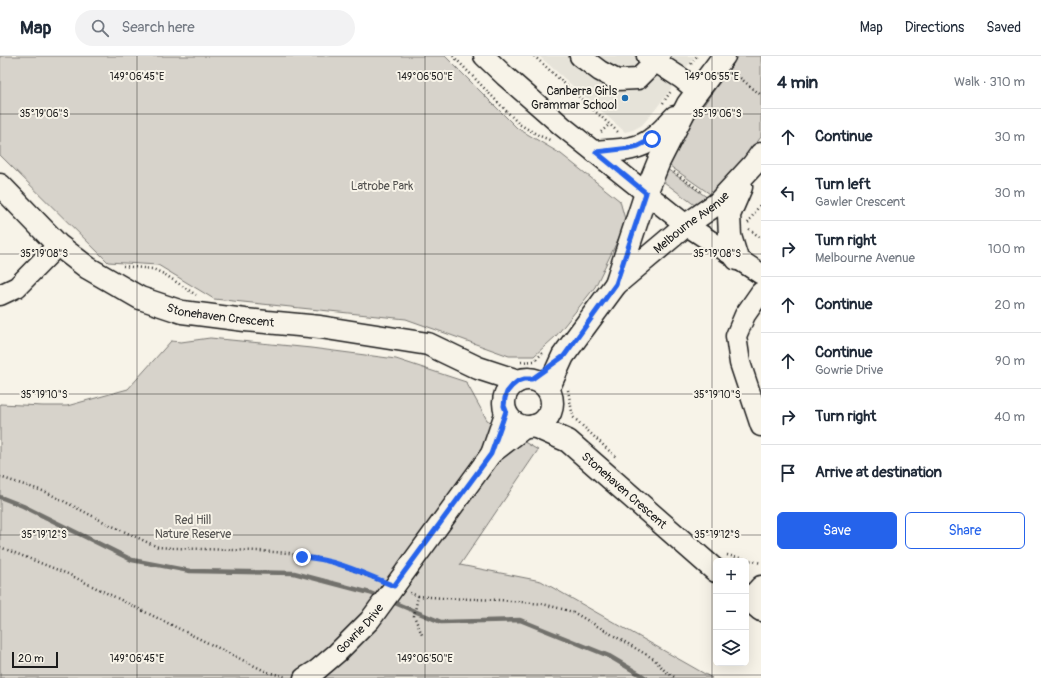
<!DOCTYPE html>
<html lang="en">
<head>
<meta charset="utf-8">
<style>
	body { margin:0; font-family:Pangolin,sans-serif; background:#f2f2f3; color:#1f2937 }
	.controls { position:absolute; right:12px; bottom:12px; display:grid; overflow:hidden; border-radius:6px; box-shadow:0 4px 16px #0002 }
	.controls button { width:36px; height:36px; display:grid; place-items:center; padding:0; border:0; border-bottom:1px solid #e0e1e3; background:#fff; color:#1f2937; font:20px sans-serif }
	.scale { position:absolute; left:12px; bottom:10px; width:46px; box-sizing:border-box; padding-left:4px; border:2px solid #1c1c1c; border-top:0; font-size:11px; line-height:14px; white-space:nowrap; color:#1c1c1c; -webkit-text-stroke:3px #f7f3e8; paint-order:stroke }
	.stop { position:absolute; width:12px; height:12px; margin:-9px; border:3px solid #2563eb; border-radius:50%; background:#fff }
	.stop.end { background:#2563eb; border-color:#fff; box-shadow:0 1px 4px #0008 }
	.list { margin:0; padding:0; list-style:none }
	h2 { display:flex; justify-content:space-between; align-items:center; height:52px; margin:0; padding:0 16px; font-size:17px }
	h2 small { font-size:13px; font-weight:400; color:#747a83 }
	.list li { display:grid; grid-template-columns:26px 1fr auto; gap:12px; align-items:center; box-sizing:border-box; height:56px; padding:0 16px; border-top:1px solid #e0e1e3 }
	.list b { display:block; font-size:15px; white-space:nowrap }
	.list p { margin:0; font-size:13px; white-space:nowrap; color:#747a83 }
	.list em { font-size:13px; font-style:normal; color:#747a83 }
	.actions { display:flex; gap:8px; padding:12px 16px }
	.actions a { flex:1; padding:9px 0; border:1px solid #2563eb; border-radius:6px; text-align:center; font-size:14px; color:#2563eb }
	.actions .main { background:#2563eb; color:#fff }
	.icon { flex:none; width:22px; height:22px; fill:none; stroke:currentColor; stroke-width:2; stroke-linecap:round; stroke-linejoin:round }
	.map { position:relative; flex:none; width:761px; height:622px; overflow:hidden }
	header { display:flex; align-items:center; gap:24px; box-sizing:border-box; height:56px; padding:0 20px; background:#fff; border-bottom:1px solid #e0e1e3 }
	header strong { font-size:19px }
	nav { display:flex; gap:22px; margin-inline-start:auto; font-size:14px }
	.search { width:280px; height:36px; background:#f2f2f3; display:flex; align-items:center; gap:10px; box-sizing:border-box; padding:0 14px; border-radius:22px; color:#747a83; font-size:15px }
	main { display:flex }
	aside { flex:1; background:#fff }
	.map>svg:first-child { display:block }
	.built { fill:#e6e3d9 }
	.green { fill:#d7d3cb; stroke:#7a7874 }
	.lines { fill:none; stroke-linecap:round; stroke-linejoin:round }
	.stream { stroke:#72716c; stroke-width:4.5 }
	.minor-casing { stroke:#1c1c1c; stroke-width:23 }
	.major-casing { stroke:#1c1c1c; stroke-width:25 }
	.path { stroke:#1c1c1c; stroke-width:2.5; stroke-dasharray:1 3; stroke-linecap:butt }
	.minor { stroke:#f7f3e8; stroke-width:20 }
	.major { stroke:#f7f3e8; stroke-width:22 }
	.route { stroke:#2563eb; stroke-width:5 }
	.ticks { fill:none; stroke:#1c1c1c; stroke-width:1; stroke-opacity:0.45 }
	.poi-dot { fill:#1f6fb2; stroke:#f7f3e8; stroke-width:1.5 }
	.labels { text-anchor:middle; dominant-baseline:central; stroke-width:4; stroke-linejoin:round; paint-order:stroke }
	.poi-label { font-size:12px; fill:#1c1c1c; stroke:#f7f3e8; text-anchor:end }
	.park-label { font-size:12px; fill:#545351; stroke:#f7f3e8 }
	.street-label { font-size:12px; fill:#1c1c1c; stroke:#f7f3e8 }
	.ticks-label { font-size:10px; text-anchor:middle; fill:#1c1c1c; stroke:#f7f3e8; stroke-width:4; stroke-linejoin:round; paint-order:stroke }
</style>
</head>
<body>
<header>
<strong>Map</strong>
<div class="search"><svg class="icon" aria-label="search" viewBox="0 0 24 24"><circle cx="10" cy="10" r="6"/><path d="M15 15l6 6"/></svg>Search here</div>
<nav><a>Map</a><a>Directions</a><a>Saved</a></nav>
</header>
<main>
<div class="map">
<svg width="761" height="622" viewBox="0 0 761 622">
	<rect width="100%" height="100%" fill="#f7f3e8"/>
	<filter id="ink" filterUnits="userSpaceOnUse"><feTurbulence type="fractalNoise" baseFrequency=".025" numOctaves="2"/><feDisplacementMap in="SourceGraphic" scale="8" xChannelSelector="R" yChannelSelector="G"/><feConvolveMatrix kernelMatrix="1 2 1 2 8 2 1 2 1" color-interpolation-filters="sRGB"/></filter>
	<g filter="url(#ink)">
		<path class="built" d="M 539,0 L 695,0 L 655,54 L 642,69 L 633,74 L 625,76 Z"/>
		<g class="green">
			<path d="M 0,0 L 445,0 L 517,72 L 561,98 L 620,145 L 626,167 L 595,231 L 556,280 L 534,300 L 509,300 L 406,263 L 214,243 L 158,209 L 108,206 L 0,99 Z"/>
			<path d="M 738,0 L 761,0 L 761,81 L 725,129 L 713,140 L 667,108 L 675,90 Z"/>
			<path d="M 667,113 L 708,142 L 696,150 L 664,126 L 663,124 Z"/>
			<path d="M 210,282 L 311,292 L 396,303 L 466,326 L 487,364 L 538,394 L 460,509 L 541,525 L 712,622 L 0,622 L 0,348 L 43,350 L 67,350 L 128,333 L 171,285 L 181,286 Z"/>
		</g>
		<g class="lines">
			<g class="stream">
				<path d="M 0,441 L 23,450 L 132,504 L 190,515 L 294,517 L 370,537 L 380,541"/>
				<path d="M 390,545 L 441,566 L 520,564 L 609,600 L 646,622"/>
			</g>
			<defs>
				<g id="minor">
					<path d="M 484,0 L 505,20 L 562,70 L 686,169 L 761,218"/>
					<path d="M 580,0 L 600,15 L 617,24 L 638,23 L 656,5 L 660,0"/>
					<path d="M 647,0 L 681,22 L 697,35"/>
					<path d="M 761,236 L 745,259 L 736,280 L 740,307 L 761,370"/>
					<path d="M 0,239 L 17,231 L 58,189"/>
					<path d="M 491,398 L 506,355"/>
					<path d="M 749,543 L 761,530"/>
					<path id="s1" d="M 304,622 L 317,614 L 337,597 L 370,564 L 491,398 L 526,371"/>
				</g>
				<g id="major">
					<path d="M 596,96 C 614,94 637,95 652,83 C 661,77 668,68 675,61"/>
					<path id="s2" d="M 0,129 L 58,189 L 88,212 L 140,242 L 182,256 L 245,264 L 320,271 L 428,288 L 478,312 L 518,325"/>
					<path d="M 737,203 L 730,180 L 729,159 L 741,131"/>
					<path d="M 616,228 L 646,137 L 659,105 L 688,48 L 724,0"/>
					<circle cx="528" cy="347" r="24"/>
					<path id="s3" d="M 548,333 L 563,300 L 616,228 L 686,169 L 718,147 L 753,109 L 761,98"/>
					<path id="s4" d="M 534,370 L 568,385 L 716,515"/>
					<path d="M 746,541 L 761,554"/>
				</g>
			</defs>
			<use href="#minor" class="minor-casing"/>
			<use href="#major" class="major-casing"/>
			<g class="path">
				<path d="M 453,0 L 519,68 L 540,80 L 550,84"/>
				<path d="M 534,0 L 618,76"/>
				<path d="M 691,8 L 697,0"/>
				<path d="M 734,17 L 761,39"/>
				<path d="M 663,47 L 671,35"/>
				<path d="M 601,76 L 610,68"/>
				<path d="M 674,116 L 703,137"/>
				<path d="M 748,167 L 761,147"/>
				<path d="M 749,173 L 761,182"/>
				<path d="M 123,210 L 153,213 L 164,218 L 196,239"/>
				<path d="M 521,306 L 534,305 L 545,295"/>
				<path d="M 568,334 L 573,361 L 617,402"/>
				<path d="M 0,421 L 46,436 L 108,468 L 149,487 L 158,491 L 175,492 L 259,495 L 289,497 L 302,501 L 317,502 L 343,510 L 378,524"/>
				<path d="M 0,491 L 68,518 L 267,616 L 287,621"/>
				<path d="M 727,499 L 761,507"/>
				<path d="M 410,537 L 418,540 L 414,560 L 423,581"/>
				<path d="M 418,540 L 443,542 L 500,544 L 543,548 L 573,556 L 654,603 L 665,615 L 676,622"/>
			</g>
			<use href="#minor" class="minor"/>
			<use href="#major" class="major"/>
		</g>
	</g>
	<g class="lines" filter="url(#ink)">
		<path class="route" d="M 302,501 C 335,503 365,518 394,530 L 491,398 L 506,355 L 504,350 L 505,342 L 507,336 L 512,330 L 518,325 L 524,323 L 532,323 L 564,300 L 616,228 L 646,137 L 596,96 L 630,92 L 638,90 L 652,83"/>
	</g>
	<path class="ticks" d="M 137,0 L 137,622M 425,0 L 425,622M 712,0 L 712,622M 0,58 L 761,58M 0,198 L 761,198M 0,338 L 761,338M 0,479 L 761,479M 0,619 L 761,619"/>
	<circle class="poi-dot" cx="625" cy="42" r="4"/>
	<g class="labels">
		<g class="poi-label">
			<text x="617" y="35">Canberra Girls<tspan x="617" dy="14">Grammar School</tspan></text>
		</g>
		<g class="park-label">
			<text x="382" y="130">Latrobe Park</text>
			<text x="193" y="464">Red Hill<tspan x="193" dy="14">Nature Reserve</tspan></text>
		</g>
		<g class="street-label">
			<text stroke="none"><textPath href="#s3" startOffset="223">Melbourne Avenue</textPath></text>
			<text stroke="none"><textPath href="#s2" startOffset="264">Stonehaven Crescent</textPath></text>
			<text stroke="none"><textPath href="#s4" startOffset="112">Stonehaven Crescent</textPath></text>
			<text stroke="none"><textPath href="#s1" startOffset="75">Gowrie Drive</textPath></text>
		</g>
	</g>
	<g class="ticks-label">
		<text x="137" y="24">149°06'45"E</text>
		<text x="425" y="24">149°06'50"E</text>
		<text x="712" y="24">149°06'55"E</text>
		<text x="44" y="61">35°19'06"S</text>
		<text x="717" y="61">35°19'06"S</text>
		<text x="44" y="201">35°19'08"S</text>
		<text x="717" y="201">35°19'08"S</text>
		<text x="44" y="342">35°19'10"S</text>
		<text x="717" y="342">35°19'10"S</text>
		<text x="44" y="482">35°19'12"S</text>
		<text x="717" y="482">35°19'12"S</text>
		<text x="137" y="606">149°06'45"E</text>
		<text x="425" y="606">149°06'50"E</text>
	</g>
</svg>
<div class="controls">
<button>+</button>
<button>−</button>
<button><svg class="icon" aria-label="layers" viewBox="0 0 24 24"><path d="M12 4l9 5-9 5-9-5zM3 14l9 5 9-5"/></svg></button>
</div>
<div class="scale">20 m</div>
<div class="stop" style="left:652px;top:83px"></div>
<div class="stop end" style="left:302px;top:501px"></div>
</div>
<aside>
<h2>4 min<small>Walk · 310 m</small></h2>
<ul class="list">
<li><svg class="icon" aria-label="ahead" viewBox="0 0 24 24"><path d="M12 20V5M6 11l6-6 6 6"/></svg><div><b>Continue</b></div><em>30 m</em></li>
<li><svg class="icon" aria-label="left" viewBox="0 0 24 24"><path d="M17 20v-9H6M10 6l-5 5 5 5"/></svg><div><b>Turn left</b><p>Gawler Crescent</p></div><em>30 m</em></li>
<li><svg class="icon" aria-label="right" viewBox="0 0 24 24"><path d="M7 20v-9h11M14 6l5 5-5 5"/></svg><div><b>Turn right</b><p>Melbourne Avenue</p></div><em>100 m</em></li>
<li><svg class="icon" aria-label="ahead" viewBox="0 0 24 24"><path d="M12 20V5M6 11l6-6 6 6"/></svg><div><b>Continue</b></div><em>20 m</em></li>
<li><svg class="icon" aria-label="ahead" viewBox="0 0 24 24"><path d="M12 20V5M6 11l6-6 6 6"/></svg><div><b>Continue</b><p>Gowrie Drive</p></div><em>90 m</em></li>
<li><svg class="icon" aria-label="right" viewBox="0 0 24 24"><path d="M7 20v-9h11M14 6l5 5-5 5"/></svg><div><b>Turn right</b></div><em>40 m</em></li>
<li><svg class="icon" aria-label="arrive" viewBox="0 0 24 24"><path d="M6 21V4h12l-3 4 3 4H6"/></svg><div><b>Arrive at destination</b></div></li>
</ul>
<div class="actions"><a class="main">Save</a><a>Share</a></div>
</aside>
</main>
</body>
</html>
